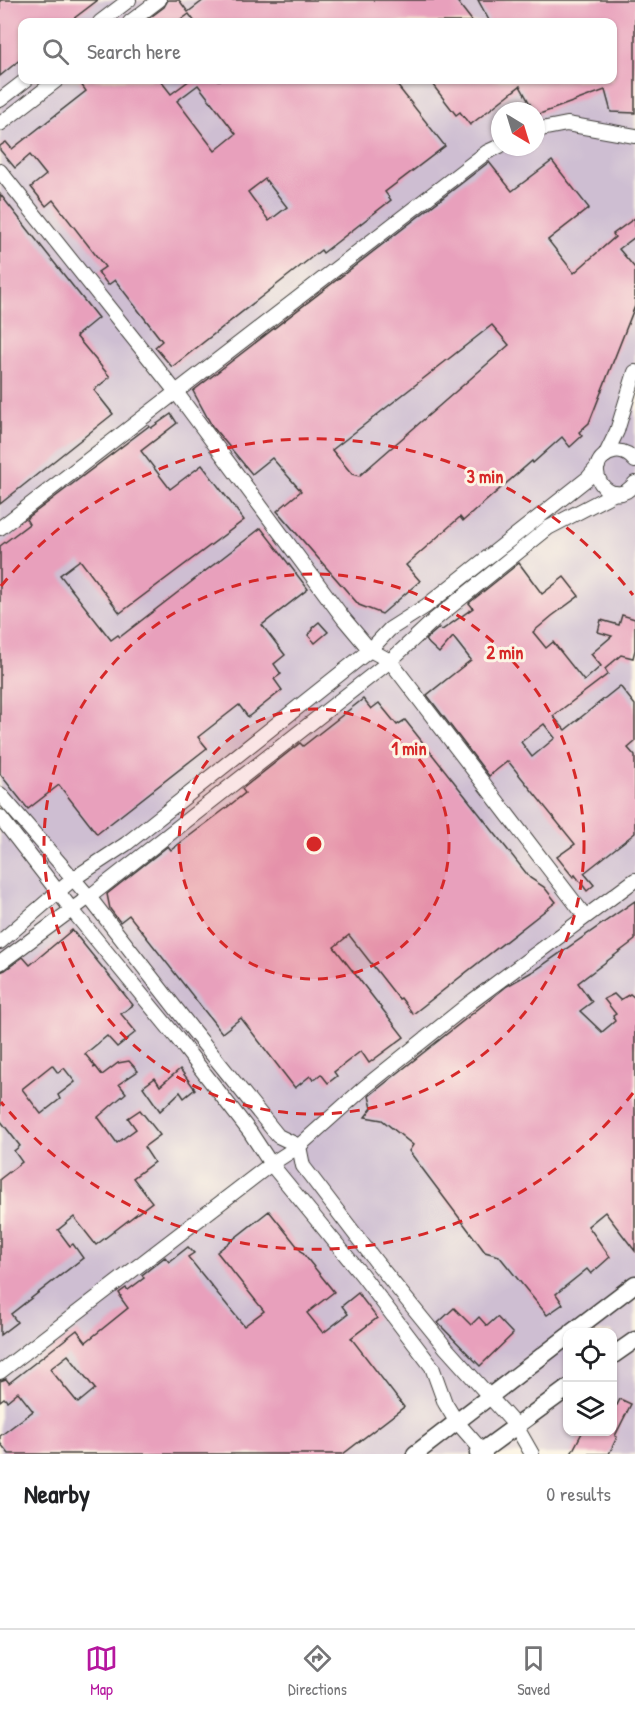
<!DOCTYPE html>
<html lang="en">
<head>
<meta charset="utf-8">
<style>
	body { margin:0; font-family:"Patrick Hand",sans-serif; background:#f2f2f2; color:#202124 }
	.controls { position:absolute; right:18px; bottom:18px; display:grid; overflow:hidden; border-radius:12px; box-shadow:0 2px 4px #0004 }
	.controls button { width:54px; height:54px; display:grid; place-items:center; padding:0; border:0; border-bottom:2px solid #e0e0e0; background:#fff; color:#202124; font:30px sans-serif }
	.compass { position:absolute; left:491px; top:102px; width:54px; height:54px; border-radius:50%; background:#fff; box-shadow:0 2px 4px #0004; rotate:142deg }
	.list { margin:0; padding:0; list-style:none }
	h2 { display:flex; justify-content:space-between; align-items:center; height:78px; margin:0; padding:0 24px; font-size:26px }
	h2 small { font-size:20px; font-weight:400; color:#757577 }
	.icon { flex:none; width:33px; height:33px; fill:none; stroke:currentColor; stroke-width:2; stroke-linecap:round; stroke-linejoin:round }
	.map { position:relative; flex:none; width:635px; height:1454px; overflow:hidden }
	.search { position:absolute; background:#fff; box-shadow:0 2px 4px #0004; left:18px; right:18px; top:18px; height:66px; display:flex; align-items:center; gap:15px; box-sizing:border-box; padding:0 21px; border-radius:12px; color:#757577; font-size:22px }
	.sheet { height:174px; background:#fff }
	nav { display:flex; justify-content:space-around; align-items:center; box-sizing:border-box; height:84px; border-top:2px solid #e0e0e0; background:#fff; font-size:16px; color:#757577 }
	nav a { display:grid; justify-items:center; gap:3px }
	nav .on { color:#b5179e }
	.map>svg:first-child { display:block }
	.industrial { fill:#cebed2; fill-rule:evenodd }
	.building { fill:#e8a0bc; fill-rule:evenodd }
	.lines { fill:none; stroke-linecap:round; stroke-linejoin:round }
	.minor-casing { stroke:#3d3b37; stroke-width:16 }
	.tertiary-casing { stroke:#3d3b37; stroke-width:19 }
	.minor { stroke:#fff; stroke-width:14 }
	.tertiary { stroke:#fff; stroke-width:16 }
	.ring { fill:none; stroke:#d62828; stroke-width:3; stroke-dasharray:10 8 }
	.centre { fill:#d62828; stroke:#fcf5e5; stroke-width:3 }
	.ring-label { font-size:18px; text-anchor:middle; font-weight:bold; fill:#d62828; stroke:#fcf5e5; stroke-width:6; stroke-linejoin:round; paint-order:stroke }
</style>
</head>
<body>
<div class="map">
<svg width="635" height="1454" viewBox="0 0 635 1454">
	<rect width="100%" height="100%" fill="#fcf5e5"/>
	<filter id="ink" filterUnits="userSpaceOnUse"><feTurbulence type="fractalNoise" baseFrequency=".0167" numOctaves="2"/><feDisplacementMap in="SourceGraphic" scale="12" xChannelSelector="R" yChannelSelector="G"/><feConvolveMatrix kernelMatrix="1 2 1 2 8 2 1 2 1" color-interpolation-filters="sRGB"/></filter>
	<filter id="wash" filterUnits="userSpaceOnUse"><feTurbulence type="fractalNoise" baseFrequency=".008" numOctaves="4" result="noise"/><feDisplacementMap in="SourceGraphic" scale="24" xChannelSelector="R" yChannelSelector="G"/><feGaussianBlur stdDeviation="1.35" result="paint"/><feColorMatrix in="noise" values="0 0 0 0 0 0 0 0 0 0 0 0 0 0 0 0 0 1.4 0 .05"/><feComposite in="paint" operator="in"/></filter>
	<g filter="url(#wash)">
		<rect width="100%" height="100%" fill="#f6ebd3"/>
		<path class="industrial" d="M 0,0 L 635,0 L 635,1454 L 0,1454 ZM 22,22 L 612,22 L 612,80 L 22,80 ZM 500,111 L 536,111 L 536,147 L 500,147 ZM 568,1332 L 612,1332 L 612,1432 L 568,1432 Z"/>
		<g id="blocks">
			<g class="building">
				<path d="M 0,0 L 98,0 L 69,22 L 22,22 L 22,58 L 0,76 Z"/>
				<path d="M 168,0 L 179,0 L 188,12 L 204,0 L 456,0 L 473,22 L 195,22 L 189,14 L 178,22 L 144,22 L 164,7 Z"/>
				<path d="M 478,0 L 635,0 L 635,113 L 611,112 L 605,90 L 537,115 L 536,111 L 534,111 L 520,86 L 470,125 L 460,112 L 456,115 L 429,80 L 612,80 L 612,22 L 490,22 Z"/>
				<path d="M 78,80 L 160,80 L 171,94 L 190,80 L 393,80 L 445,146 L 385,192 L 391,200 L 323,253 L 321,250 L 172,367 L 155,347 L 162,341 L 115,280 L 108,285 L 98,272 L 105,267 L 53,200 L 46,206 L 31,187 L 46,175 L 30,155 L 15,168 L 0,150 L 0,146 L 6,142 L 12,149 L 86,91 ZM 198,85 L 236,134 L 215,151 L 177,101 ZM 265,179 L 287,207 L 269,221 L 248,192 Z"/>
				<path d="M 552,161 L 589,208 L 548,240 L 574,273 L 615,237 L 613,234 L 635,218 L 635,237 L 619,249 L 635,268 L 635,306 L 589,423 L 579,432 L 582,436 L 570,447 L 562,437 L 533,463 L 532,461 L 463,521 L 460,517 L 406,565 L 420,581 L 382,614 L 359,605 L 277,511 L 301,491 L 272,458 L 252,474 L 212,426 L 193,391 L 489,162 L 512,191 ZM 492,325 L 509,345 L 359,476 L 352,474 L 332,450 Z"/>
				<path d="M 0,194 L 98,318 L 76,336 L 110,377 L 94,390 L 113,414 L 0,504 Z"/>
				<path d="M 171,414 L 177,423 L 141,451 L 170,489 L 202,465 L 244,520 L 120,613 L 80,560 L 60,575 L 111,640 L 118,635 L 120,637 L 261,528 L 308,589 L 262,625 L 285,655 L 274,664 L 281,674 L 274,679 L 282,690 L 248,717 L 239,705 L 198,737 L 207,748 L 97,834 L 59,785 L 28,809 L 0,774 L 0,546 L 29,524 L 26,519 L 149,426 L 151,428 Z"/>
				<path d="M 519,563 L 542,594 L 564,577 L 579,596 L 552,616 L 533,632 L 546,648 L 553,642 L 584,681 L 601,666 L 591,654 L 612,636 L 598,632 L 601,620 L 619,625 L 622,615 L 635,619 L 635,650 L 633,658 L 621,655 L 605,669 L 608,674 L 553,716 L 565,730 L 620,686 L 635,705 L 635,742 L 628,748 L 635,756 L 635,833 L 584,873 L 594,885 L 587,891 L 575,875 L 573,877 L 557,857 L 575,844 L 508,761 L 489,776 L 427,695 L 471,660 L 453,637 L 439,653 L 425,640 L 439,628 L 442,630 L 473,608 L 469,603 ZM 544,724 L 555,738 L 532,757 L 521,742 Z"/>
				<path d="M 319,622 L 328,632 L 315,643 L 308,635 L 313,630 L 312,628 Z"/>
				<path d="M 363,699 L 371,709 L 379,703 L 397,725 L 405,720 L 530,878 L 544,887 L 556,902 L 413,1014 L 401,998 L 399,999 L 349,935 L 334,947 L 404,1037 L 369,1063 L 361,1051 L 334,1072 L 337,1076 L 328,1083 L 321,1074 L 313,1080 L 310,1076 L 295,1088 L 241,1018 L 222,1033 L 129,915 L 120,922 L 110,909 L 107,894 L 168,846 L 171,850 L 225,809 L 245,793 L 242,789 L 300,743 L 303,746 Z"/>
				<path d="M 635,901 L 635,940 L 578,983 L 592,1002 L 580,1011 L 602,1032 L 615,1021 L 613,1016 L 616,1014 L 604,999 L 614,994 L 620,1000 L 630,994 L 635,998 L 635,1251 L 605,1212 L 588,1226 L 610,1257 L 591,1274 L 587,1269 L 556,1294 L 563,1304 L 547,1315 L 499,1256 L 485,1252 L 409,1151 L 413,1145 L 382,1120 L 365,1117 L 372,1108 L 369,1096 L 507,986 L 537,969 Z"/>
				<path d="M 72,930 L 133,1005 L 121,1014 L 136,1032 L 117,1047 L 107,1036 L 85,1054 L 95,1066 L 93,1068 L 96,1067 L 102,1075 L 118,1063 L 129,1061 L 138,1071 L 119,1084 L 126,1093 L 98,1117 L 117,1143 L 136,1129 L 128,1118 L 140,1110 L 160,1135 L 144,1147 L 154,1162 L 133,1178 L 152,1202 L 96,1245 L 74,1217 L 58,1230 L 70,1246 L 73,1244 L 83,1258 L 11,1314 L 17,1322 L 0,1335 L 0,1179 L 22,1162 L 14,1151 L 20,1146 L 0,1120 L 0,972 L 5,970 L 23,957 L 30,965 ZM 52,1065 L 58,1073 L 64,1068 L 75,1082 L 58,1095 L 60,1099 L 41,1114 L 22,1089 Z"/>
				<path d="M 180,1069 L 195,1089 L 184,1098 L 180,1092 L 160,1111 L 143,1087 L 155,1078 L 160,1086 Z"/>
				<path d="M 269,1211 L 334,1292 L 307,1313 L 323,1333 L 348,1314 L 342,1306 L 358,1293 L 377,1318 L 351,1338 L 404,1407 L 343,1454 L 9,1454 L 0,1443 L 0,1436 L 33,1411 L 18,1392 L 7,1401 L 4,1398 L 0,1401 L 0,1381 L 6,1379 L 9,1383 L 77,1330 L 86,1342 L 128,1308 L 120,1297 L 121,1296 L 119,1293 L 126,1288 L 128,1290 L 144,1278 L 142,1275 L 165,1257 L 169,1262 L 188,1247 L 194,1253 L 188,1257 L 244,1326 L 264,1311 L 217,1252 ZM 68,1355 L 95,1389 L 78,1403 L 50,1369 Z"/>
				<path d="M 454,1308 L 471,1325 L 479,1317 L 487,1326 L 497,1317 L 513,1334 L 480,1366 L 438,1323 Z"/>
				<path d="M 620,1399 L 631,1404 L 615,1436 L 617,1437 L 609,1454 L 571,1454 L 583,1431 L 612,1431 L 612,1403 L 617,1405 Z"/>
			</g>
		</g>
	</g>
	<g filter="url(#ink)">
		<use href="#blocks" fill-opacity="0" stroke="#3d3b37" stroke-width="1.5"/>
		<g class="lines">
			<defs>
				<g id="minor">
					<path d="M 100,22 L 129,0"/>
					<path d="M 130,22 L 159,0"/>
					<path d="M 0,100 L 26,80"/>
					<path d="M 0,124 L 57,80"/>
					<path d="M 536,130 L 567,124 L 635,136"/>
					<path d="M 0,171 L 176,392 L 344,619 L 370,650 L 390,661 L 585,916"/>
					<path d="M 605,456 L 617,431 L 635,372"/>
					<path d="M 635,461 C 630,455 623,450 614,452 C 576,461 610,516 635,483"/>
					<path d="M 0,528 L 487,152 L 500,146"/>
					<path d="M 0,794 L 89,897 L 191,1028 L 278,1136 L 299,1146 L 303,1166 L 377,1263 L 446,1348 L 516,1426 L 532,1454"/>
					<path d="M 0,817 L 72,910 L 177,1038 L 250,1132 L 271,1164 L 362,1275 L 432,1367 L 445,1403 L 456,1421 L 485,1454"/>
					<path d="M 0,942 L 73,879 L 126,844 L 370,650 L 390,629 L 426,606 L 588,478 L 598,466"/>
					<path d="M 0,963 L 89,897 L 390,661 L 434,620 L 548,528 L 615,493"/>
					<path d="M 0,1372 L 271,1164 L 299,1146 L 365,1087 L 471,1002 L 635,880"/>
				</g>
				<g id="tertiary">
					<path d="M 572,1332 L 635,1284"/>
					<path d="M 612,1356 L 635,1340"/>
					<path d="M 415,1454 L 568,1336"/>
					<path d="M 478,1454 L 568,1388"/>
				</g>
			</defs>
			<use href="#minor" class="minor-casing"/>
			<use href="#tertiary" class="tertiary-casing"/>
			<use href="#minor" class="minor"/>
			<use href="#tertiary" class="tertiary"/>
		</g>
	</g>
	<circle cx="314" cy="844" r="135" fill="#d62828" fill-opacity=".12"/>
	<g class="ring">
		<circle cx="314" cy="844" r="135"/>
		<circle cx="314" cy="844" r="270"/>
		<path d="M633 1093A405 405 0 0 1 1 1102M1 586A405 405 0 0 1 633 595"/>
	</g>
	<circle cx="314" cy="844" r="9" class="centre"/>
	<g class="ring-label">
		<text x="485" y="483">3 min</text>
		<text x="505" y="659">2 min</text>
		<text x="409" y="755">1 min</text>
	</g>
</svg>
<div class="controls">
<button><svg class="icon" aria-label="locate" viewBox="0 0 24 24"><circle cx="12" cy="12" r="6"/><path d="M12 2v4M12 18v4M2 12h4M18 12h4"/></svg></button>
<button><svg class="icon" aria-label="layers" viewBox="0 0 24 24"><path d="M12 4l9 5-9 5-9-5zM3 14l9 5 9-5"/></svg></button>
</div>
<svg class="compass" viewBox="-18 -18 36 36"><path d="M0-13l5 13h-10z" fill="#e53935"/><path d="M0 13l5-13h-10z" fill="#757577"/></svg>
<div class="search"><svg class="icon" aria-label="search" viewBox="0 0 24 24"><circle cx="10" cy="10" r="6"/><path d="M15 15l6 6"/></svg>Search here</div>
</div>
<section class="sheet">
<h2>Nearby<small>0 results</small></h2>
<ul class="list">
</ul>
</section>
<nav>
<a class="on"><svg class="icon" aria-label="map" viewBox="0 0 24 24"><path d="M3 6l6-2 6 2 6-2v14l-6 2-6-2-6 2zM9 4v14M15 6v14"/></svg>Map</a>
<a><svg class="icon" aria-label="directions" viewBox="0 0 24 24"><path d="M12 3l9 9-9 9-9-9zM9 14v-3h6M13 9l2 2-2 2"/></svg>Directions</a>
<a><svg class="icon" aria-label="saved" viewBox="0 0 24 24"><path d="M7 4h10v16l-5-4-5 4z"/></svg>Saved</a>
</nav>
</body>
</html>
